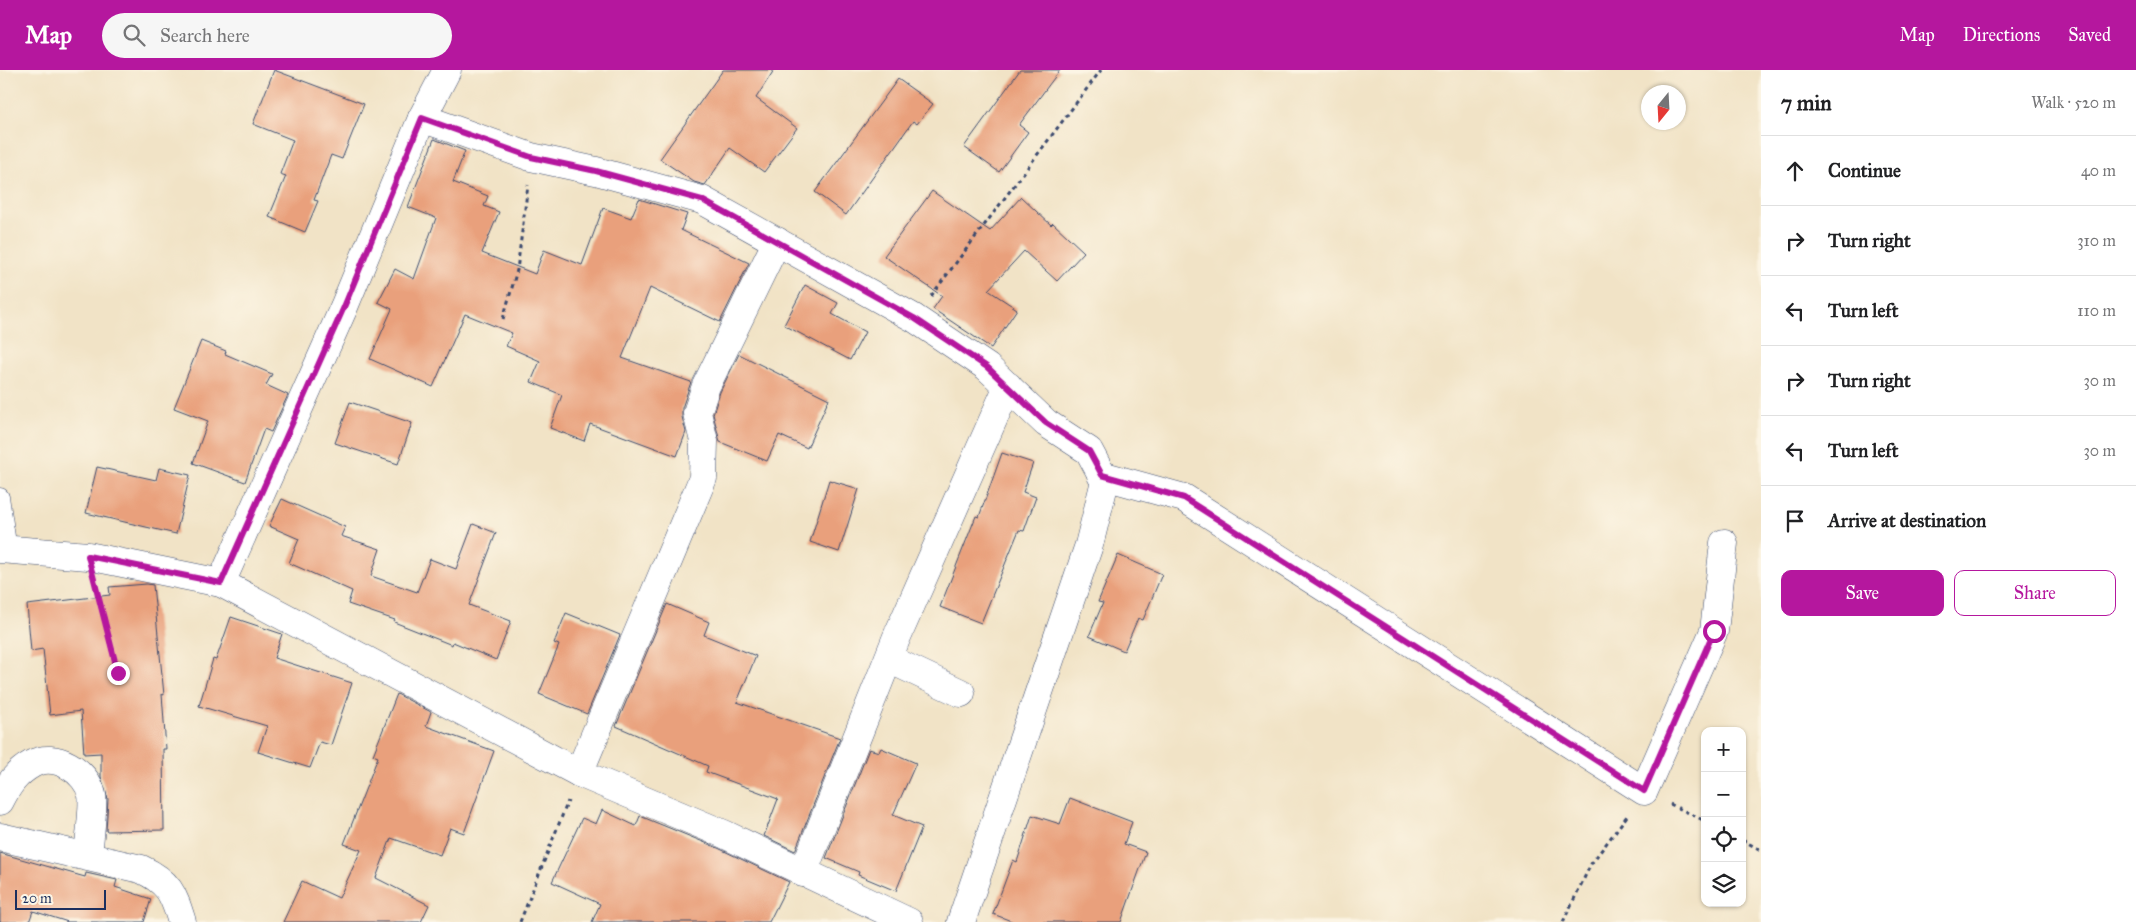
<!DOCTYPE html>
<html lang="en">
<head>
<meta charset="utf-8">
<style>
	body { margin:0; font-family:"IM FELL Great Primer",serif; background:#f6f6f6; color:#202124 }
	.controls { position:absolute; right:15px; bottom:15px; display:grid; overflow:hidden; border-radius:10px; box-shadow:0 1px 4px #0004 }
	.controls button { width:45px; height:45px; display:grid; place-items:center; padding:0; border:0; border-bottom:1px solid #e0e0e0; background:#fff; color:#202124; font:25px sans-serif }
	.compass { position:absolute; left:1641px; top:15px; width:45px; height:45px; border-radius:50%; background:#fff; box-shadow:0 1px 4px #0004; rotate:198deg }
	.scale { position:absolute; left:15px; bottom:12px; width:91px; box-sizing:border-box; padding-left:5px; border:2px solid #1b2f5e; border-top:0; font-size:14px; line-height:18px; white-space:nowrap; color:#1b2f5e; -webkit-text-stroke:4px #fcf5e5; paint-order:stroke }
	.stop { position:absolute; width:15px; height:15px; margin:-11px; border:4px solid #b5179e; border-radius:50%; background:#fff }
	.stop.end { background:#b5179e; border-color:#fff; box-shadow:0 1px 5px #0008 }
	.list { margin:0; padding:0; list-style:none }
	h2 { display:flex; justify-content:space-between; align-items:center; height:65px; margin:0; padding:0 20px; font-size:21px }
	h2 small { font-size:16px; font-weight:400; color:#757577 }
	.list li { display:grid; grid-template-columns:32px 1fr auto; gap:15px; align-items:center; box-sizing:border-box; height:70px; padding:0 20px; border-top:1px solid #e0e0e0 }
	.list b { display:block; font-size:19px; white-space:nowrap }
	.list em { font-size:16px; font-style:normal; color:#757577 }
	.actions { display:flex; gap:10px; padding:15px 20px }
	.actions a { flex:1; padding:11px 0; border:1px solid #b5179e; border-radius:10px; text-align:center; font-size:18px; color:#b5179e }
	.actions .main { background:#b5179e; color:#fff }
	.icon { flex:none; width:28px; height:28px; fill:none; stroke:currentColor; stroke-width:2; stroke-linecap:round; stroke-linejoin:round }
	.map { position:relative; flex:none; width:1761px; height:852px; overflow:hidden }
	header { display:flex; align-items:center; gap:30px; box-sizing:border-box; height:70px; padding:0 25px; background:#b5179e; color:#fff }
	header strong { font-size:24px }
	nav { display:flex; gap:28px; margin-inline-start:auto; font-size:18px }
	.search { width:350px; height:45px; background:#f6f6f6; display:flex; align-items:center; gap:12px; box-sizing:border-box; padding:0 18px; border-radius:28px; color:#757577; font-size:19px }
	main { display:flex }
	aside { flex:1; background:#fff }
	.map>svg:first-child { display:block }
	.building { fill:#e9a07b }
	.lines { fill:none; stroke-linecap:round; stroke-linejoin:round }
	.lane-casing { stroke:#3b4a6e; stroke-width:19 }
	.street-casing { stroke:#3b4a6e; stroke-width:29 }
	.path { stroke:#3b4a6e; stroke-width:3; stroke-dasharray:4 4; stroke-linecap:butt }
	.lane { stroke:#fff; stroke-width:18 }
	.street { stroke:#fff; stroke-width:28 }
	.route { stroke:#b5179e; stroke-width:6 }
</style>
</head>
<body>
<header>
<strong>Map</strong>
<div class="search"><svg class="icon" aria-label="search" viewBox="0 0 24 24"><circle cx="10" cy="10" r="6"/><path d="M15 15l6 6"/></svg>Search here</div>
<nav><a>Map</a><a>Directions</a><a>Saved</a></nav>
</header>
<main>
<div class="map">
<svg width="1761" height="852" viewBox="0 0 1761 852">
	<rect width="100%" height="100%" fill="#fcf5e5"/>
	<filter id="ink" filterUnits="userSpaceOnUse"><feTurbulence type="fractalNoise" baseFrequency=".02" numOctaves="2"/><feDisplacementMap in="SourceGraphic" scale="10" xChannelSelector="R" yChannelSelector="G"/><feConvolveMatrix kernelMatrix="1 2 1 2 8 2 1 2 1" color-interpolation-filters="sRGB"/></filter>
	<filter id="wash" filterUnits="userSpaceOnUse"><feTurbulence type="fractalNoise" baseFrequency=".0096" numOctaves="4" result="noise"/><feDisplacementMap in="SourceGraphic" scale="20" xChannelSelector="R" yChannelSelector="G"/><feGaussianBlur stdDeviation="1.12" result="paint"/><feColorMatrix in="noise" values="0 0 0 0 0 0 0 0 0 0 0 0 0 0 0 0 0 1.4 0 .05"/><feComposite in="paint" operator="in"/></filter>
	<g filter="url(#wash)">
		<rect width="100%" height="100%" fill="#f1e3c6"/>
		<g id="blocks">
			<g class="building">
				<path d="M 274,0 L 364,34 L 342,89 L 331,85 L 314,130 L 318,131 L 305,162 L 269,147 L 286,106 L 280,104 L 293,70 L 253,54 Z"/>
				<path d="M 723,0 L 774,0 L 756,28 L 797,58 L 764,102 L 730,78 L 705,115 L 694,112 L 660,89 Z"/>
				<path d="M 1020,0 L 1060,0 L 1019,55 L 1028,62 L 999,102 L 964,77 Z"/>
				<path d="M 898,9 L 933,34 L 917,54 L 913,51 L 846,145 L 815,122 Z"/>
				<path d="M 434,69 L 465,81 L 453,112 L 488,126 L 484,136 L 499,142 L 482,183 L 535,204 L 544,180 L 582,195 L 603,138 L 631,148 L 639,129 L 687,144 L 681,160 L 749,193 L 720,252 L 650,218 L 622,288 L 691,312 L 682,338 L 682,347 L 686,362 L 677,386 L 590,354 L 584,371 L 550,358 L 562,325 L 531,312 L 540,291 L 506,276 L 512,263 L 465,244 L 433,317 L 370,289 L 392,239 L 378,232 L 395,199 L 414,209 L 436,148 L 408,137 Z"/>
				<path d="M 932,121 L 990,161 L 1021,127 L 1051,155 L 1053,153 L 1084,182 L 1057,211 L 1024,181 L 988,220 L 1017,239 L 991,278 L 933,239 L 942,226 L 884,186 Z"/>
				<path d="M 805,215 L 838,233 L 832,244 L 865,262 L 850,290 L 784,255 Z"/>
				<path d="M 201,271 L 226,281 L 225,284 L 272,304 L 266,315 L 288,325 L 271,362 L 264,359 L 245,412 L 193,393 L 208,351 L 174,338 Z"/>
				<path d="M 739,284 L 829,329 L 807,378 L 779,365 L 767,391 L 720,372 L 713,344 L 720,322 Z"/>
				<path d="M 350,332 L 412,353 L 398,394 L 335,373 Z"/>
				<path d="M 1002,383 L 1033,393 L 1023,422 L 1036,427 L 1024,461 L 1019,460 L 981,553 L 940,537 L 976,446 L 979,447 Z"/>
				<path d="M 97,397 L 156,410 L 159,398 L 190,405 L 176,464 L 86,443 Z"/>
				<path d="M 829,410 L 859,419 L 839,482 L 810,472 Z"/>
				<path d="M 282,429 L 345,457 L 341,466 L 380,479 L 371,506 L 417,522 L 430,489 L 456,499 L 473,454 L 496,463 L 469,535 L 511,551 L 496,590 L 453,572 L 452,575 L 394,552 L 395,550 L 348,534 L 352,521 L 289,493 L 299,469 L 269,456 Z"/>
				<path d="M 1118,485 L 1162,504 L 1143,550 L 1138,548 L 1124,581 L 1089,566 L 1103,533 L 1098,532 Z"/>
				<path d="M 147,514 L 153,515 L 164,625 L 162,624 L 166,679 L 163,679 L 164,760 L 106,761 L 108,729 L 101,707 L 101,683 L 84,684 L 81,641 L 50,645 L 43,579 L 31,581 L 27,535 L 110,525 L 109,517 Z"/>
				<path d="M 667,534 L 709,552 L 704,565 L 756,586 L 737,632 L 840,668 L 795,781 L 764,766 L 778,729 L 706,702 L 708,696 L 616,656 Z"/>
				<path d="M 566,543 L 620,565 L 587,644 L 539,624 L 559,575 L 554,573 Z"/>
				<path d="M 231,547 L 282,564 L 274,588 L 352,613 L 331,675 L 320,672 L 310,698 L 258,682 L 267,656 L 199,636 L 213,589 L 216,590 Z"/>
				<path d="M 397,624 L 431,642 L 426,656 L 494,681 L 464,763 L 450,758 L 440,785 L 391,768 L 376,808 L 429,835 L 421,852 L 283,852 L 302,811 L 339,828 L 361,780 L 344,774 L 378,687 L 373,685 Z"/>
				<path d="M 881,678 L 916,693 L 893,745 L 922,757 L 896,821 L 858,805 L 859,802 L 826,788 L 869,679 L 879,682 Z"/>
				<path d="M 1070,728 L 1132,752 L 1124,774 L 1146,782 L 1121,852 L 1014,852 L 993,844 L 1013,790 L 1017,792 L 1032,745 L 1060,754 Z"/>
				<path d="M 602,740 L 636,756 L 640,746 L 718,778 L 789,812 L 769,852 L 592,852 L 600,834 L 552,812 L 582,748 L 596,754 Z"/>
				<path d="M 0,783 L 85,807 L 86,803 L 117,810 L 115,817 L 151,829 L 144,852 L 68,852 L 33,841 L 29,852 L 0,852 Z"/>
			</g>
		</g>
	</g>
	<g filter="url(#ink)">
		<use href="#blocks" fill-opacity="0" stroke="#3b4a6e" stroke-width="1"/>
		<g class="lines">
			<defs>
				<path id="lane" d="M 0,427 L 8,480"/>
				<g id="street">
					<path d="M 422,48 L 531,87 L 596,101 L 702,130 L 914,248 L 987,297 L 1046,353 L 1089,381 L 1105,411 L 1089,475 L 961,852"/>
					<path d="M 1101,405 L 1184,428 L 1644,721 L 1714,561 L 1724,473"/>
					<path d="M 0,479 L 88,486 L 221,513 L 579,703 L 724,764 L 909,852"/>
					<path d="M 221,513 L 344,237 L 422,48 L 447,0"/>
					<path d="M 889,589 L 961,623"/>
					<path d="M 579,703 L 703,408 L 704,371 L 697,343 L 706,316 L 777,171"/>
					<path d="M 0,731 C 8,715 16,703 32,694 C 55,681 87,701 92,725 C 94,737 89,772 88,786"/>
					<path d="M 0,767 L 141,799 C 169,812 173,823 182,852"/>
					<path d="M 803,803 L 896,569 L 1008,316"/>
				</g>
			</defs>
			<use href="#lane" class="lane-casing"/>
			<use href="#street" class="street-casing"/>
			<g class="path">
				<path d="M 931,226 L 1101,0"/>
				<path d="M 503,249 L 517,200 L 528,115"/>
				<path d="M 96,516 L 118,603"/>
				<path d="M 1670,734 L 1705,751"/>
				<path d="M 1742,770 L 1761,780"/>
				<path d="M 520,852 L 568,731"/>
				<path d="M 1563,852 L 1591,794 L 1627,746"/>
			</g>
			<use href="#lane" class="lane"/>
			<use href="#street" class="street"/>
		</g>
	</g>
	<g class="lines" filter="url(#ink)">
		<path class="route" d="M 118,603 L 88,486 L 221,513 L 344,237 L 422,48 L 531,87 L 596,101 L 702,130 L 914,248 L 987,297 L 1046,353 L 1089,381 L 1102,405 L 1184,428 L 1644,721 L 1714,561"/>
	</g>
</svg>
<div class="controls">
<button>+</button>
<button>−</button>
<button><svg class="icon" aria-label="locate" viewBox="0 0 24 24"><circle cx="12" cy="12" r="6"/><path d="M12 2v4M12 18v4M2 12h4M18 12h4"/></svg></button>
<button><svg class="icon" aria-label="layers" viewBox="0 0 24 24"><path d="M12 4l9 5-9 5-9-5zM3 14l9 5 9-5"/></svg></button>
</div>
<svg class="compass" viewBox="-18 -18 36 36"><path d="M0-13l5 13h-10z" fill="#e53935"/><path d="M0 13l5-13h-10z" fill="#757577"/></svg>
<div class="scale">20 m</div>
<div class="stop" style="left:1714px;top:561px"></div>
<div class="stop end" style="left:118px;top:603px"></div>
</div>
<aside>
<h2>7 min<small>Walk · 520 m</small></h2>
<ul class="list">
<li><svg class="icon" aria-label="ahead" viewBox="0 0 24 24"><path d="M12 20V5M6 11l6-6 6 6"/></svg><div><b>Continue</b></div><em>40 m</em></li>
<li><svg class="icon" aria-label="right" viewBox="0 0 24 24"><path d="M7 20v-9h11M14 6l5 5-5 5"/></svg><div><b>Turn right</b></div><em>310 m</em></li>
<li><svg class="icon" aria-label="left" viewBox="0 0 24 24"><path d="M17 20v-9H6M10 6l-5 5 5 5"/></svg><div><b>Turn left</b></div><em>110 m</em></li>
<li><svg class="icon" aria-label="right" viewBox="0 0 24 24"><path d="M7 20v-9h11M14 6l5 5-5 5"/></svg><div><b>Turn right</b></div><em>30 m</em></li>
<li><svg class="icon" aria-label="left" viewBox="0 0 24 24"><path d="M17 20v-9H6M10 6l-5 5 5 5"/></svg><div><b>Turn left</b></div><em>30 m</em></li>
<li><svg class="icon" aria-label="arrive" viewBox="0 0 24 24"><path d="M6 21V4h12l-3 4 3 4H6"/></svg><div><b>Arrive at destination</b></div></li>
</ul>
<div class="actions"><a class="main">Save</a><a>Share</a></div>
</aside>
</main>
</body>
</html>
